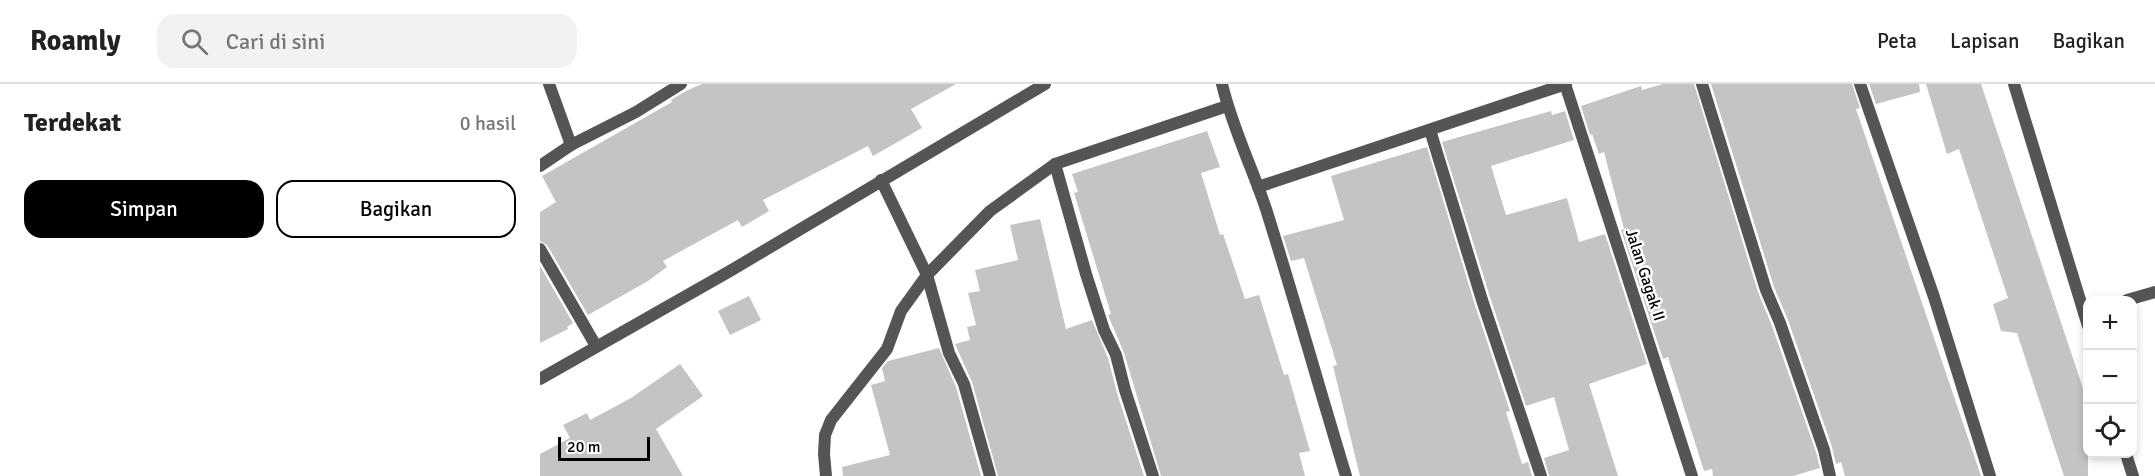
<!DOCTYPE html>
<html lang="id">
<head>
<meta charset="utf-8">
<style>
	body { margin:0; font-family:Signika,sans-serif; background:#f2f2f2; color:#222 }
	.controls { position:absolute; right:18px; bottom:18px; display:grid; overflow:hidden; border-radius:12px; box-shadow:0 3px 9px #0003 }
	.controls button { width:54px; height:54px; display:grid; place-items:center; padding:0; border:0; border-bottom:2px solid #e0e0e0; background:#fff; color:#222; font:30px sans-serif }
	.scale { position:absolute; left:18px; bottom:15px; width:92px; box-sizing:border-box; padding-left:6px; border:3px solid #000; border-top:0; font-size:16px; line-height:21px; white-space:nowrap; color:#000; -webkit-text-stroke:4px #fff; paint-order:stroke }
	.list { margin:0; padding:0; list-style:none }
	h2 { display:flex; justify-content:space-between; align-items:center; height:78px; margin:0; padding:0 24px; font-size:26px }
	h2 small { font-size:20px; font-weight:400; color:#767676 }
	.actions { display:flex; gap:12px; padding:18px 24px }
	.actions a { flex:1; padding:14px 0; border:2px solid #000; border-radius:18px; text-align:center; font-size:21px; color:#000 }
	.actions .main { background:#000; color:#fff }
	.icon { flex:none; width:33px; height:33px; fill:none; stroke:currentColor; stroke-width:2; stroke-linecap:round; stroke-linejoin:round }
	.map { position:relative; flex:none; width:1615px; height:392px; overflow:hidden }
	header { display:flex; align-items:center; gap:36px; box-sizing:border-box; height:84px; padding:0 30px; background:#fff; border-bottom:2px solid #e0e0e0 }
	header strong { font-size:28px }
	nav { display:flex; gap:33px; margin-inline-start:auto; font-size:21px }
	.search { width:420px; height:54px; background:#f2f2f2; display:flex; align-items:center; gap:15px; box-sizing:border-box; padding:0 21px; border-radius:18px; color:#767676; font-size:22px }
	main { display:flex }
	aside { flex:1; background:#fff }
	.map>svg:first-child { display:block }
	.building { fill:#c4c4c4 }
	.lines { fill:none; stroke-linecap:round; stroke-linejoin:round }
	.service { stroke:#555; stroke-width:12 }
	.minor { stroke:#555; stroke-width:12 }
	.labels { text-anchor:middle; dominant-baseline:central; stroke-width:5; stroke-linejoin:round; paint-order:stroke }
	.street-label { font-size:16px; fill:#000; stroke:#fff }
</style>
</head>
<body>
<header>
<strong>Roamly</strong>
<div class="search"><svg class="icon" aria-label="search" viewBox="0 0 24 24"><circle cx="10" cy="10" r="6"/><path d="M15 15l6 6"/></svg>Cari di sini</div>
<nav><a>Peta</a><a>Lapisan</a><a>Bagikan</a></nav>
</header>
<main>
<aside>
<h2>Terdekat<small>0 hasil</small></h2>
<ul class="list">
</ul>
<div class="actions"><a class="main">Simpan</a><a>Bagikan</a></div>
</aside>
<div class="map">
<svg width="1615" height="392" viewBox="0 0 1615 392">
	<rect width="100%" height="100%" fill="#fff"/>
	<g class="building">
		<path d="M 162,0 L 416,0 L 371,25 L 382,44 L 333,72 L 328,62 L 223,116 L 229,127 L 202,143 L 198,136 L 123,177 L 127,183 L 108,197 L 48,231 L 7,161 L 0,157 L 0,128 L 16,118 L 2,92 L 132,18 L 131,16 L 146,7 Z"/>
		<path d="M 1123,0 L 1154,0 L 1218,208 L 1232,242 L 1276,368 L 1280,384 L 1253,392 L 1173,392 L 1172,385 L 1164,387 L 1128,273 L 1123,275 L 1081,146 L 1084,145 L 1064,68 L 1059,70 L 1052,50 L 1050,51 L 1041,22 L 1101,2 L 1102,6 Z"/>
		<path d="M 1171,0 L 1312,0 L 1320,24 L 1316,25 L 1441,392 L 1305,392 L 1301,378 L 1296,380 L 1292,363 L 1248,236 L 1234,203 Z"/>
		<path d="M 1329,0 L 1379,0 L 1380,8 L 1336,20 Z"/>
		<path d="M 1386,0 L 1441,0 L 1548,319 L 1548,392 L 1524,392 L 1477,249 L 1461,247 L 1453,220 L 1468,214 L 1419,65 L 1407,70 Z"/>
		<path d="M 1011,27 L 1012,31 L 1025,27 L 1034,56 L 951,82 L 966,131 L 1027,114 L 1039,158 L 1065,150 L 1107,280 L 1049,300 L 1078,392 L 1009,392 L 1004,374 L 1029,366 L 1014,313 L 986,322 L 950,213 L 902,58 Z"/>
		<path d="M 667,47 L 680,83 L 661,89 L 680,151 L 683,150 L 705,215 L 719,211 L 744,291 L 748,290 L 770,367 L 759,369 L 765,392 L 621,392 L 584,269 L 568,231 L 571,230 L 534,109 L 538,108 L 532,90 Z"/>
		<path d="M 887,63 L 934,218 L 970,327 L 966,328 L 982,380 L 988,378 L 992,392 L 820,392 L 793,282 L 797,281 L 764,174 L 751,177 L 743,152 L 804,136 L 791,92 Z"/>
		<path d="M 500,135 L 526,245 L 552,236 L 568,274 L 577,309 L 604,392 L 458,392 L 432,298 L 415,260 L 430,256 L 427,243 L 436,241 L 428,209 L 440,207 L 435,186 L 478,176 L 470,141 Z"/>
		<path d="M 0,182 L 33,239 L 27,243 L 28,245 L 0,259 Z"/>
		<path d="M 209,212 L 221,236 L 190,251 L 178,227 Z"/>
		<path d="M 399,264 L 416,303 L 441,392 L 303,392 L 302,383 L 350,371 L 331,301 L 345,297 L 342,284 L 348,277 Z"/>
		<path d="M 140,280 L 163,312 L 116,345 L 143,392 L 0,392 L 0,370 L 30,354 L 23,341 L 47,329 L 50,336 L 91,314 Z"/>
	</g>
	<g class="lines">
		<g class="service">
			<path d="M 1320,0 L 1394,213 L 1450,392"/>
			<path d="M 1474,0 L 1548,242"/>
			<path d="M 1586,370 L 1593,392"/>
		</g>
		<g class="minor">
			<path d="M 9,0 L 31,61"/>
			<path d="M 682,0 C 692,43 712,83 726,125 C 754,214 779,303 806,392"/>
			<path d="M 1025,0 L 1152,392"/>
			<path d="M 1162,0 L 1226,206 L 1240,239 L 1284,366 L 1290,392"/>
			<path d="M 890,46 L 942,216 L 1001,392"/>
			<path d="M 0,82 L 31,61 L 96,28 L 141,0"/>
			<path d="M 341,96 L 387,191 L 409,269 L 424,300 L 450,392"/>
			<path d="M 718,103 L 1026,0"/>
			<path d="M 0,165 L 56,262"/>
			<path d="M 1587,216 L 1615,208"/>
			<path d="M 1544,229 L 1548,228"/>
			<path d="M 0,295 L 190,187 L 505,0"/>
			<path d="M 286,392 L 284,370 L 285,351 L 291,336 L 347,265 L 361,227 L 387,191 L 450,127 L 515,80"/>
			<path d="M 613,392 L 585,306 L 576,271 L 564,246 L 546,190 L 515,80 L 687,22"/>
		</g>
	</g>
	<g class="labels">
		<g class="street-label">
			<text transform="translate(1105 191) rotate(72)">Jalan Gagak II</text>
		</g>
	</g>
</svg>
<div class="controls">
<button>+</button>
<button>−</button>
<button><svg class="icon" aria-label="locate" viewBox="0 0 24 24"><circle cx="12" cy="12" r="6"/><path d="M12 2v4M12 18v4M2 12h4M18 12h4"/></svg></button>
</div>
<div class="scale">20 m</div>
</div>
</main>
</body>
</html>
